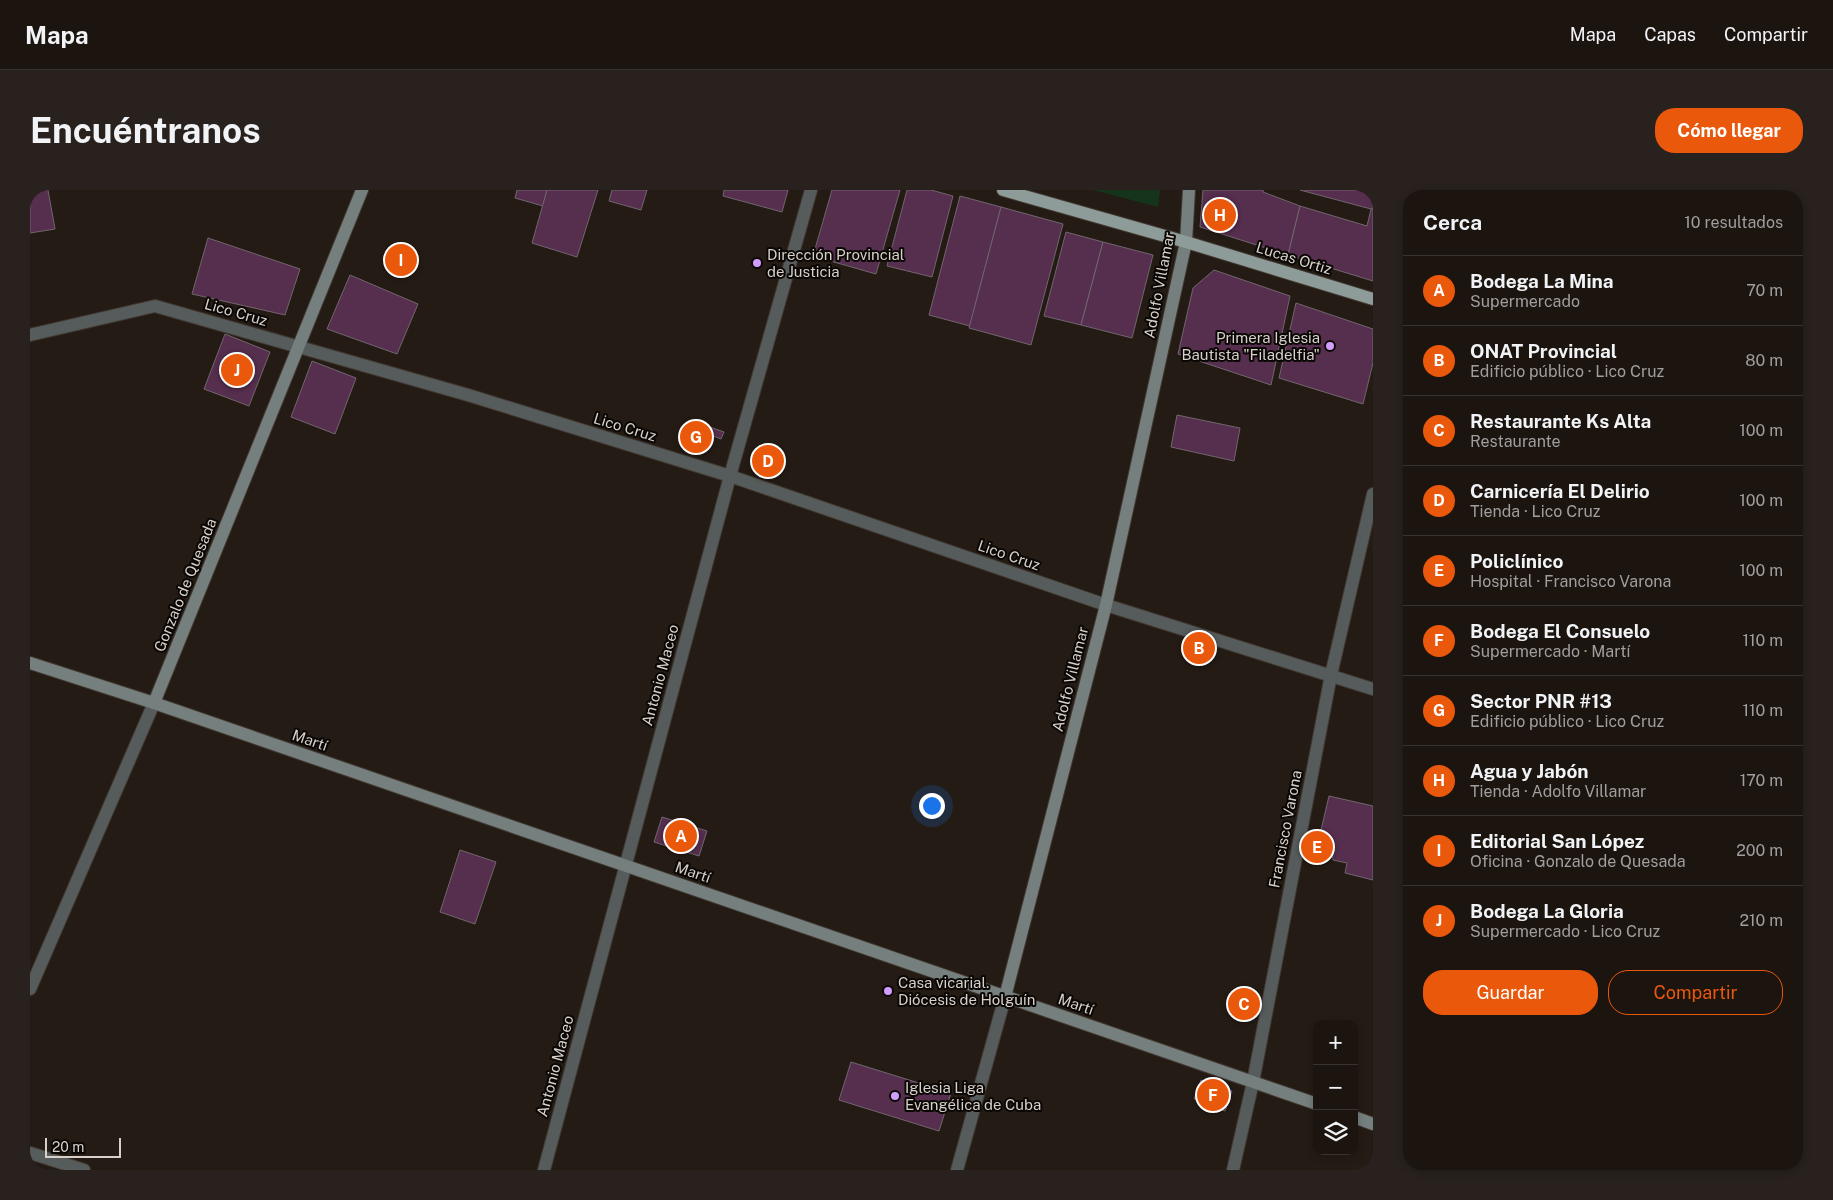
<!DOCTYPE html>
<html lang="es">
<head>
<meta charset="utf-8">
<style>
	body { margin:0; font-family:"Public Sans",sans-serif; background:#28211d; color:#f1f3f6 }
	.controls { position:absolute; right:15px; bottom:15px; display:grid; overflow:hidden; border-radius:10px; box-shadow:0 2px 8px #0003 }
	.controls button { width:45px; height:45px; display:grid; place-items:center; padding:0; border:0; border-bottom:1px solid #39332f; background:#1b140f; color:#f1f3f6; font:25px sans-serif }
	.scale { position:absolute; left:15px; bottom:12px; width:76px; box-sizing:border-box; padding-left:5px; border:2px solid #d7d0cb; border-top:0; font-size:14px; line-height:18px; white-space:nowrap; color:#d7d0cb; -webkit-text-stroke:4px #0a0705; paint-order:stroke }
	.you { position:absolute; left:901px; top:615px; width:18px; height:18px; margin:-12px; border:4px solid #fff; border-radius:50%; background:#1a73e8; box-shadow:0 0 0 8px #1a73e833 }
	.badge { display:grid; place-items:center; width:32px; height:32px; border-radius:50%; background:#ea580c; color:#fff; font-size:16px; font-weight:700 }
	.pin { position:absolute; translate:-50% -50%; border:2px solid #fff; box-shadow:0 1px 5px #0006 }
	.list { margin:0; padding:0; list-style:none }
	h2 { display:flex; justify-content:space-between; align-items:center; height:65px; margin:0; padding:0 20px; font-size:21px }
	h2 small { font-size:16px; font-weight:400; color:#a09e9e }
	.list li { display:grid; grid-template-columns:32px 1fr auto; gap:15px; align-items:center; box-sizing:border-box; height:70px; padding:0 20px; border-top:1px solid #39332f }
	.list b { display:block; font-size:19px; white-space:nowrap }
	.list p { margin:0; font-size:16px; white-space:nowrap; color:#a09e9e }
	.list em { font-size:16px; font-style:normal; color:#a09e9e }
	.actions { display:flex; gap:10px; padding:15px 20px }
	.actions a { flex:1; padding:11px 0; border:1px solid #ea580c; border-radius:20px; text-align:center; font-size:18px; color:#ea580c }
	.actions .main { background:#ea580c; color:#fff }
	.icon { flex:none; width:28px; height:28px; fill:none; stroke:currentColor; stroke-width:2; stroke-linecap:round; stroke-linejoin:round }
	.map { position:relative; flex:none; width:1343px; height:980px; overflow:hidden; border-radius:20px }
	header { display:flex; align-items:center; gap:30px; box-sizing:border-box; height:70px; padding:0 25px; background:#1b140f; border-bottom:1px solid #39332f }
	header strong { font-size:24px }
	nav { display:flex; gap:28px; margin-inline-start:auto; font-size:18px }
	.intro { display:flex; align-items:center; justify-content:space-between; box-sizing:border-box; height:120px; padding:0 30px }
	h1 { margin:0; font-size:35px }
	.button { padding:12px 22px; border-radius:20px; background:#ea580c; color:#fff; font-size:18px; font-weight:700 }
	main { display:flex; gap:30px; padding:0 30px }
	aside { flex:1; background:#1b140f; border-radius:20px; box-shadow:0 2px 8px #0003 }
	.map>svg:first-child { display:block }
	.green { fill:#15341c }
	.building { fill:#562e4e; stroke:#71666e }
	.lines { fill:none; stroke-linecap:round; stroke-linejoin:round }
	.minor-casing { stroke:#413831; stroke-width:14 }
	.tertiary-casing { stroke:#413831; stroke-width:14 }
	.secondary-casing { stroke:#413831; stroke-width:14 }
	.primary-casing { stroke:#413831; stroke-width:14 }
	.minor { stroke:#555c5b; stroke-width:12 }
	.tertiary { stroke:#555c5b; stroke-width:12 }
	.secondary { stroke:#75807e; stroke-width:12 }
	.primary { stroke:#8e9c99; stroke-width:12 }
	.poi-dot { fill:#d19dfe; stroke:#0a0705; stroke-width:2 }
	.labels { text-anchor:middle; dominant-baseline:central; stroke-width:4; stroke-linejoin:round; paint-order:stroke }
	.poi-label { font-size:15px; fill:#d7d0cb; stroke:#0a0705; text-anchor:start }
	.street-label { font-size:15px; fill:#d7d0cb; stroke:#0a0705 }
</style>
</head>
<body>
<header>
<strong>Mapa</strong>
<nav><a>Mapa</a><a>Capas</a><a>Compartir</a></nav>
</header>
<div class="intro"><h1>Encuéntranos</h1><a class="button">Cómo llegar</a></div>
<main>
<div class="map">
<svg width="1343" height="980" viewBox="0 0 1343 980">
	<rect width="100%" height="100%" fill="#241b14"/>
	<path class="green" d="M 1063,0 L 1130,0 L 1128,17 Z"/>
	<g class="building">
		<path d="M 0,0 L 18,0 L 25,39 L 0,43 Z"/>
		<path d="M 487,0 L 517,0 L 513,16 L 485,8 Z"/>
		<path d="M 517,0 L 568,0 L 547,67 L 502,53 Z"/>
		<path d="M 582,0 L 617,0 L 611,20 L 579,11 Z"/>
		<path d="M 694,0 L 758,0 L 752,22 L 693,6 Z"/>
		<path d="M 802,0 L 870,0 L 846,84 L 783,66 Z"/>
		<path d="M 877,0 L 901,0 L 923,6 L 902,87 L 857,76 Z"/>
		<path d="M 1173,0 L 1233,0 L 1233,2 L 1270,16 L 1258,65 L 1170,37 Z"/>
		<path d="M 1270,0 L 1343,0 L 1343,19 L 1341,19 Z"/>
		<path d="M 930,6 L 971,17 L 940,136 L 899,125 Z"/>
		<path d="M 1270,16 L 1337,36 L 1341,19 L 1343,19 L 1343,91 L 1258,65 Z"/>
		<path d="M 971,17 L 1033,34 L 1001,155 L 939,138 Z"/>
		<path d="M 1036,42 L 1073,52 L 1051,135 L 1014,126 Z"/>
		<path d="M 178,48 L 270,79 L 255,125 L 162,104 Z"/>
		<path d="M 1073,52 L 1123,65 L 1102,148 L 1051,135 Z"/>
		<path d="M 1184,80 L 1260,106 L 1241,195 L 1148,164 L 1163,98 Z"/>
		<path d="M 320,85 L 388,114 L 367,164 L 297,139 Z"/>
		<path d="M 1266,113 L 1343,139 L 1343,173 L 1333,214 L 1249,188 Z"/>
		<path d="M 195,144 L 240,162 L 219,216 L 174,199 Z"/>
		<path d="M 282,171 L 326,188 L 305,244 L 261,227 Z"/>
		<path d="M 1147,225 L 1210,238 L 1204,271 L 1141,257 Z"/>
		<path d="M 660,230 L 694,242 L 691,249 L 678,244 L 673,259 L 653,252 Z"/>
		<path d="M 1299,606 L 1343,616 L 1343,690 L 1315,683 L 1317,673 L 1303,670 L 1301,659 L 1287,657 Z"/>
		<path d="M 632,627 L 677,641 L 669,666 L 624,652 Z"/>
		<path d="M 430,660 L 466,672 L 445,734 L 410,722 Z"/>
		<path d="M 821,872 L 921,903 L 909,941 L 809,910 Z"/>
		<path d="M 1171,890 L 1202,901 L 1195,921 L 1164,909 Z"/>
	</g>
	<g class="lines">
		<defs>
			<g id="minor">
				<path d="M 0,145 L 125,116 L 438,205 L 700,286 L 1076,415 L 1343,499"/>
				<path d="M 0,963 L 54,980"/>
				<path d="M 514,980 L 700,286 L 781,0"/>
				<path d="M 1203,980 L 1223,892 L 1301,485 L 1343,304"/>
			</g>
			<g id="tertiary">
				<path d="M 0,799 L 124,513"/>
				<path d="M 927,980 L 975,807"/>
			</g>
			<g id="secondary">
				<path d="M 0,473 L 124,513 L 1287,914"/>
				<path d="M 124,513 L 332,0"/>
				<path d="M 975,807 L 1076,415 L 1156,52 L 1159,0"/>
				<path d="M 1324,927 L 1343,934"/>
			</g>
			<path id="primary" d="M 973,0 L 1156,52 L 1343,109"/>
		</defs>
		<use href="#minor" class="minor-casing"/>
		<use href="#tertiary" class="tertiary-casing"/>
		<use href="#secondary" class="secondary-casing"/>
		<use href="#primary" class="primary-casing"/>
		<use href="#minor" class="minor"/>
		<use href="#tertiary" class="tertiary"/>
		<use href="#secondary" class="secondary"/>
		<use href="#primary" class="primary"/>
	</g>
	<g class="poi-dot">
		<circle cx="727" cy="73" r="5"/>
		<circle cx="1300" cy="156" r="5"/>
		<circle cx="858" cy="801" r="5"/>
		<circle cx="865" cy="906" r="5"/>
	</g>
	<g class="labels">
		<g class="poi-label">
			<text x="737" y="64">Dirección Provincial<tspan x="737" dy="17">de Justicia</tspan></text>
			<text x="1290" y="147" text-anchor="end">Primera Iglesia<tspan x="1290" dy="17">Bautista "Filadelfia"</tspan></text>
			<text x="868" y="792">Casa vicarial.<tspan x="868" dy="17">Diócesis de Holguín</tspan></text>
			<text x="875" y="897">Iglesia Liga<tspan x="875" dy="17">Evangélica de Cuba</tspan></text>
		</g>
		<g class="street-label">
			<text transform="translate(1264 68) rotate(17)">Lucas Ortiz</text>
			<text transform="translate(1129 95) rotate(-79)">Adolfo Villamar</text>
			<text transform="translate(206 122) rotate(16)">Lico Cruz</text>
			<text transform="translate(595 237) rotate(17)">Lico Cruz</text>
			<text transform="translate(979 365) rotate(19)">Lico Cruz</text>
			<text transform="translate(155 395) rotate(-68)">Gonzalo de Quesada</text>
			<text transform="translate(630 485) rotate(-75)">Antonio Maceo</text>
			<text transform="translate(1040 489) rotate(-76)">Adolfo Villamar</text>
			<text transform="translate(280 550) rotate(19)">Martí</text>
			<text transform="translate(1255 639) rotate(-79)">Francisco Varona</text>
			<text transform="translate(663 682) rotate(19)">Martí</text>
			<text transform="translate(1046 814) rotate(19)">Martí</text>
			<text transform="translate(525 876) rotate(-75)">Antonio Maceo</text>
		</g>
	</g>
</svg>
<div class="controls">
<button>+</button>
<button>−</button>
<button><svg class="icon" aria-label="layers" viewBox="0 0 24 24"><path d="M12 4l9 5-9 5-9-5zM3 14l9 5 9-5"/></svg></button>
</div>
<div class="scale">20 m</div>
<div class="you"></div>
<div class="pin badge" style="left:651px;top:646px">A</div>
<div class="pin badge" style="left:1169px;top:458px">B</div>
<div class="pin badge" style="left:1214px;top:814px">C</div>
<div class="pin badge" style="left:738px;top:271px">D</div>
<div class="pin badge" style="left:1287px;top:657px">E</div>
<div class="pin badge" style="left:1183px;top:905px">F</div>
<div class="pin badge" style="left:666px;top:247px">G</div>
<div class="pin badge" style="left:1190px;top:25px">H</div>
<div class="pin badge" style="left:371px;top:70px">I</div>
<div class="pin badge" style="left:207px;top:180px">J</div>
</div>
<aside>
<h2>Cerca<small>10 resultados</small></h2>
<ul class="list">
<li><span class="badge">A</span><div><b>Bodega La Mina</b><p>Supermercado</p></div><em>70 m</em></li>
<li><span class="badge">B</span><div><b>ONAT Provincial</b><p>Edificio público · Lico Cruz</p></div><em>80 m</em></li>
<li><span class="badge">C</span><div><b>Restaurante Ks Alta</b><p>Restaurante</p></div><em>100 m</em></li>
<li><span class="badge">D</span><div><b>Carnicería El Delirio</b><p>Tienda · Lico Cruz</p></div><em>100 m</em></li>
<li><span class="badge">E</span><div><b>Policlínico</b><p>Hospital · Francisco Varona</p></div><em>100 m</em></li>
<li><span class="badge">F</span><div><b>Bodega El Consuelo</b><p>Supermercado · Martí</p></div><em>110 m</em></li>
<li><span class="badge">G</span><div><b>Sector PNR #13</b><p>Edificio público · Lico Cruz</p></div><em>110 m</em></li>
<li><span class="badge">H</span><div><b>Agua y Jabón</b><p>Tienda · Adolfo Villamar</p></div><em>170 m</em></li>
<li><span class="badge">I</span><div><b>Editorial San López</b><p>Oficina · Gonzalo de Quesada</p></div><em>200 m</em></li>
<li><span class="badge">J</span><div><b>Bodega La Gloria</b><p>Supermercado · Lico Cruz</p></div><em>210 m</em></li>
</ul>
<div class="actions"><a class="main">Guardar</a><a>Compartir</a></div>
</aside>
</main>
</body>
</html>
